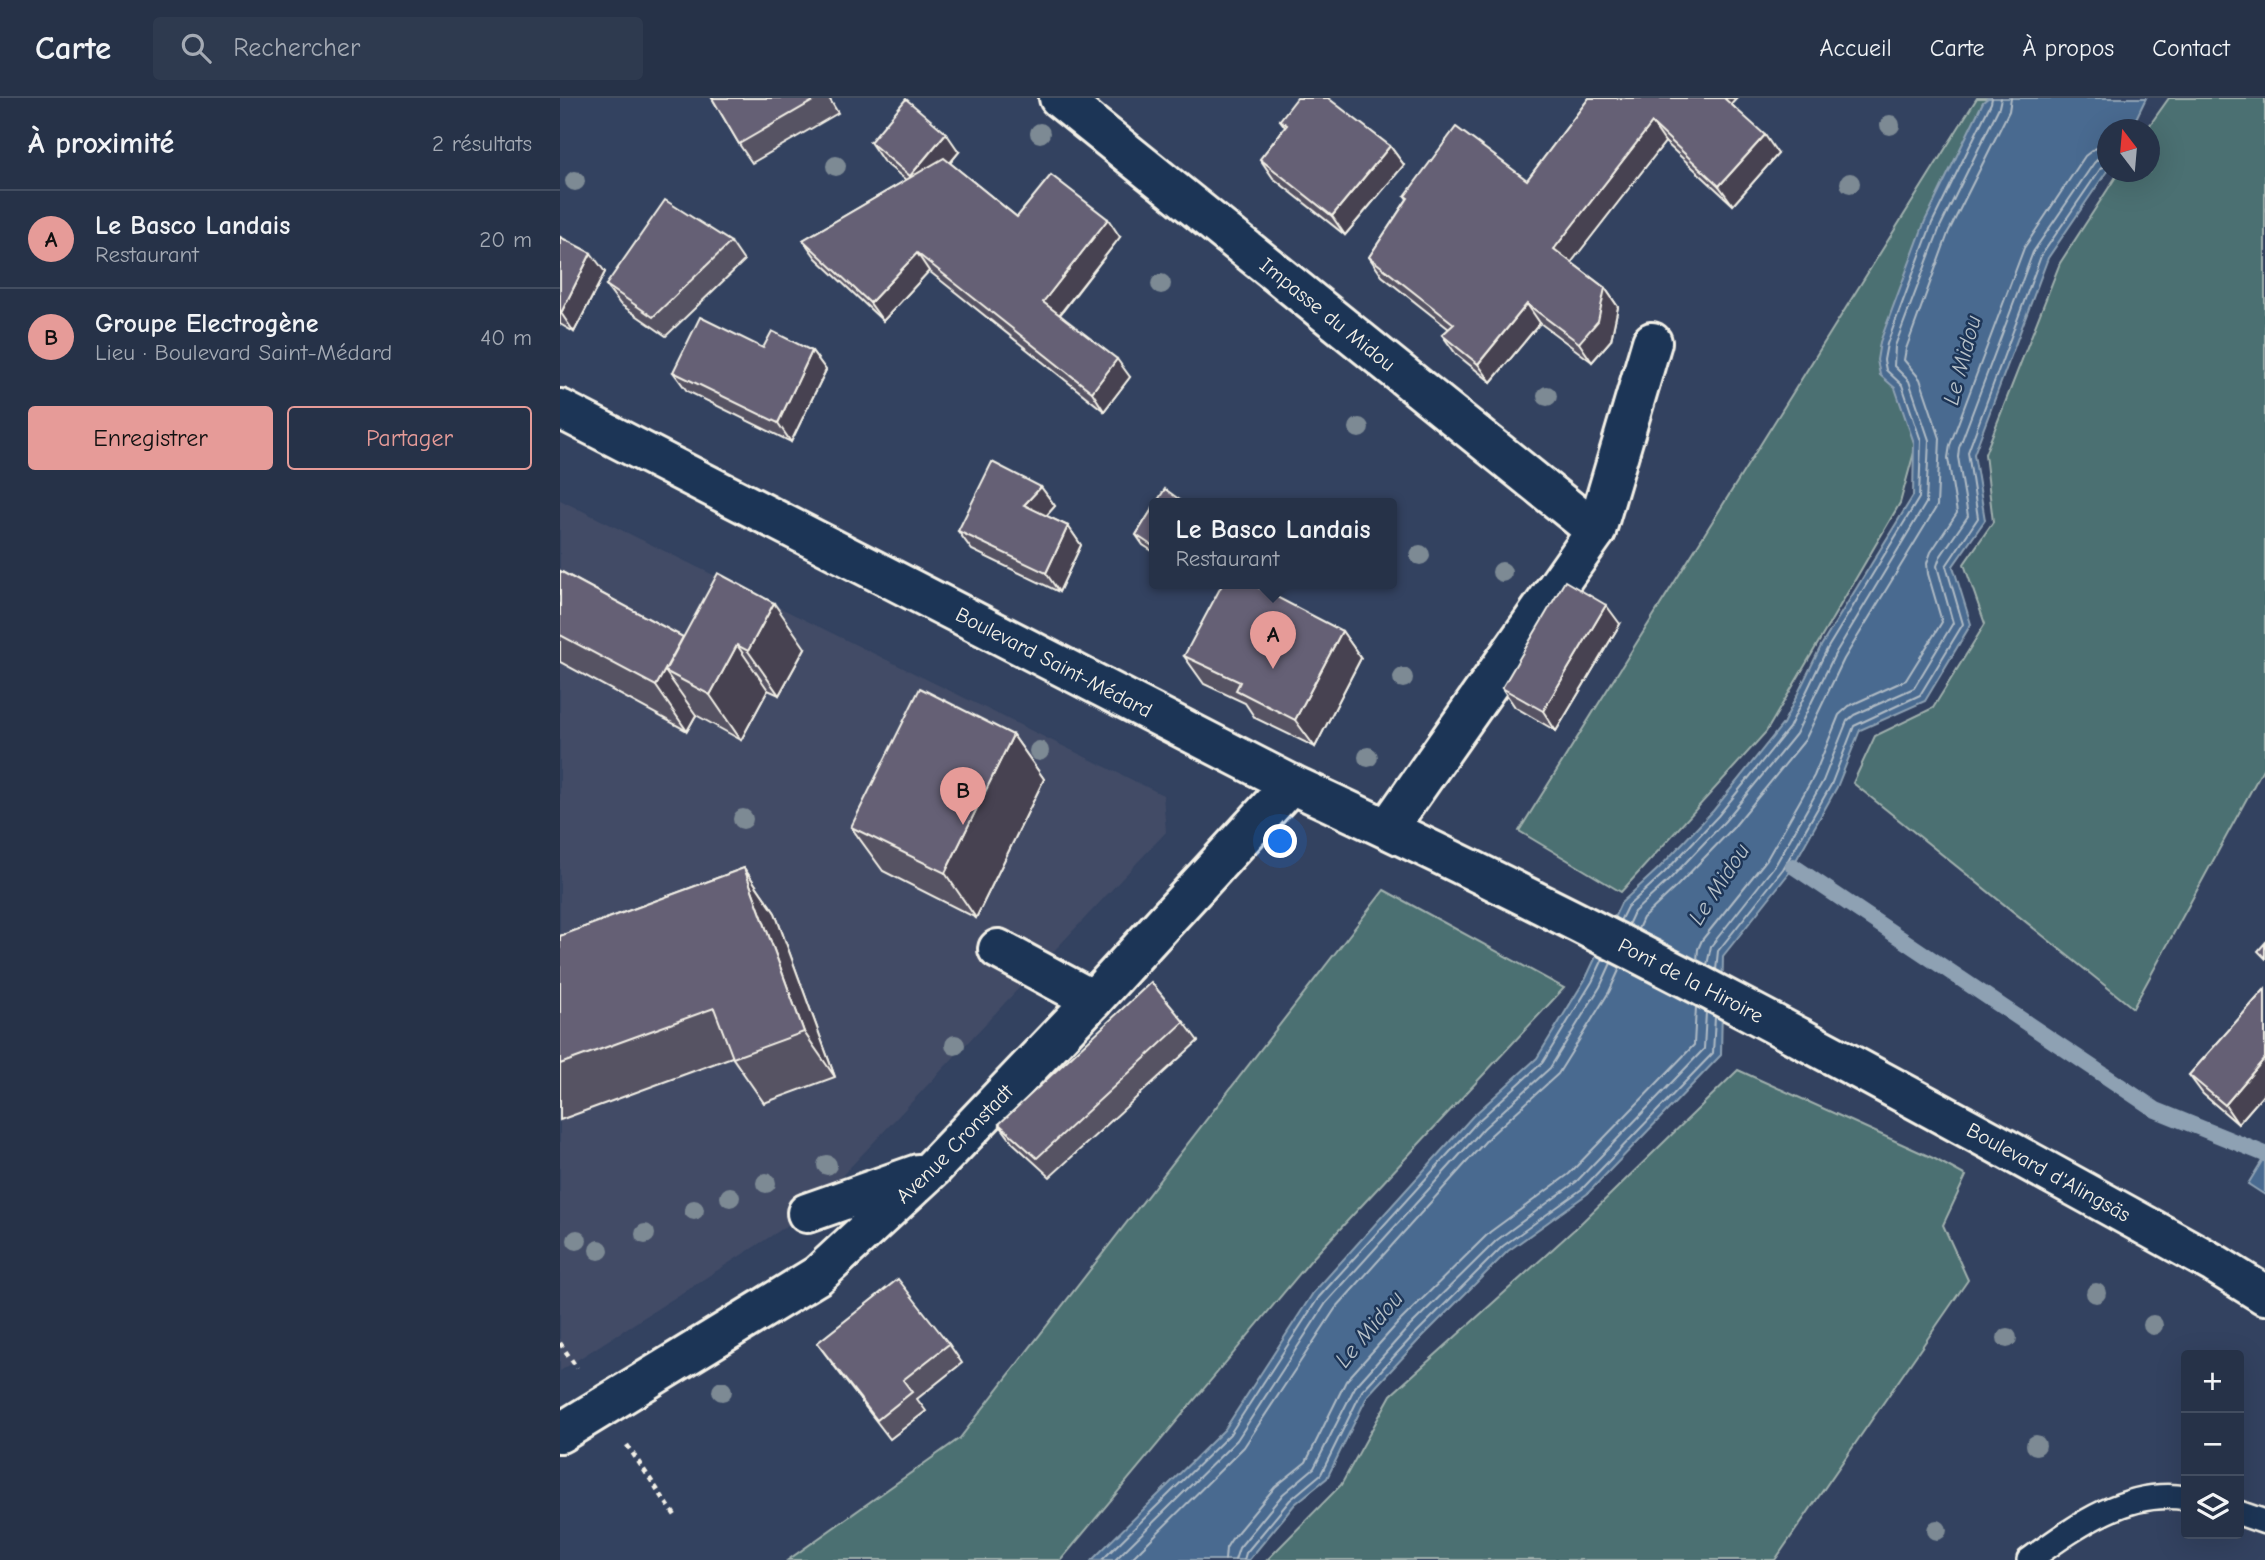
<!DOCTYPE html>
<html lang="fr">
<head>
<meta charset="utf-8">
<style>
	body { margin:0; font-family:"Comic Neue",sans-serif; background:#2e3a4f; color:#f1f3f6 }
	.controls { position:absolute; right:21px; bottom:21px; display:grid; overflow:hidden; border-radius:7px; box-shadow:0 7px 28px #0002 }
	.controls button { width:63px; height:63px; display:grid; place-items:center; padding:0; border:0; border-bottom:2px solid #424d60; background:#263248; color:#f1f3f6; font:35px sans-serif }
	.compass { position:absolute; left:1537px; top:21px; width:63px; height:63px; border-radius:50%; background:#263248; box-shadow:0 7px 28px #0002; rotate:344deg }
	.you { position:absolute; left:721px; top:744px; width:24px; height:24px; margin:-18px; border:5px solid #fff; border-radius:50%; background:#1a73e8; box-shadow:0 0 0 10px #1a73e833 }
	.badge { display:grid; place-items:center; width:46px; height:46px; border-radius:50%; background:#e69b98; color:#111; font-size:23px; font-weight:700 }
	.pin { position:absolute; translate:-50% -58px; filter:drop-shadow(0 2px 4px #0008) }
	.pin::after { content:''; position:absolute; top:37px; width:24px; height:21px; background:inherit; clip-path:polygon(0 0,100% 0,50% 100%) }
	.popup { position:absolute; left:589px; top:400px; width:248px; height:91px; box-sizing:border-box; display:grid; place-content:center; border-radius:7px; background:#263248; filter:drop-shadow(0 2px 5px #0005); font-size:23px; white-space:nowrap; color:#a4aab4 }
	.popup b { font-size:26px; color:#f1f3f6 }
	.popup::after { content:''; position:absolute; left:50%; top:100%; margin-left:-14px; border:14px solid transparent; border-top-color:#263248 }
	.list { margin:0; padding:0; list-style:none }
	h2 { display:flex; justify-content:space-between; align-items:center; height:91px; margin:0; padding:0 28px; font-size:30px }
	h2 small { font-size:23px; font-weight:400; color:#a4aab4 }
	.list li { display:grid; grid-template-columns:46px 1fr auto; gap:21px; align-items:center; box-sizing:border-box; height:98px; padding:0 28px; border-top:2px solid #424d60 }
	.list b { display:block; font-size:26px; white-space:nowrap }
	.list p { margin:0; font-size:23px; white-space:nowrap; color:#a4aab4 }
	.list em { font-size:23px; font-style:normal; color:#a4aab4 }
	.actions { display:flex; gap:14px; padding:21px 28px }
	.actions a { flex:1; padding:16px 0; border:2px solid #e69b98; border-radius:7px; text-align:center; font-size:24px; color:#e69b98 }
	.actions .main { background:#e69b98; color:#111 }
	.icon { flex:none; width:38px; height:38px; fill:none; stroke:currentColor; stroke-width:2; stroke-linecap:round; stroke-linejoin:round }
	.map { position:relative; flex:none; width:1705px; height:1462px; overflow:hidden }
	header { display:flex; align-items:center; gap:42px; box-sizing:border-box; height:98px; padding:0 35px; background:#263248; border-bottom:2px solid #424d60 }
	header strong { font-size:33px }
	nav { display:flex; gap:38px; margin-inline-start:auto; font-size:24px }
	.search { width:490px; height:63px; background:#2e3a4f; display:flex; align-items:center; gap:18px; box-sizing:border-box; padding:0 24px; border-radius:7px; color:#a4aab4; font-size:26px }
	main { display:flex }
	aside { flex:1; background:#263248 }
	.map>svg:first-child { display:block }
	.built { fill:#424b66 }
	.green { fill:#4b6f72; stroke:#a0b0ad; stroke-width:2 }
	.water { fill:#4a6b90; stroke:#8ea1b3; stroke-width:2 }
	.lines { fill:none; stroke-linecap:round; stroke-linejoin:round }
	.shore { stroke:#b0bbc5; stroke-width:2 }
	.stream { stroke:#8ea1b3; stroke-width:16 }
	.lane-casing { stroke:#f4f1e8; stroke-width:28 }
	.street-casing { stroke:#f4f1e8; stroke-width:44 }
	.secondary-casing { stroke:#f4f1e8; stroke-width:44 }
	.path { stroke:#f4f1e8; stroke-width:4.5; stroke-dasharray:5 5; stroke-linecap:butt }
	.lane { stroke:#1d3557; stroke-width:23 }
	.street { stroke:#1d3557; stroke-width:38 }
	.secondary { stroke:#1d3557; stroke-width:38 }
	.tree { fill:#7d8a94 }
	.wall { fill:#575364; stroke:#f4f1e8; stroke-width:2 }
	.shaded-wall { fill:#474351; stroke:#f4f1e8; stroke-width:2 }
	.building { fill:#656074; stroke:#f4f1e8; stroke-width:2 }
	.labels { text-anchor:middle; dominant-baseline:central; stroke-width:5; stroke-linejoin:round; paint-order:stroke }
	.street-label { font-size:21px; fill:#f4f1e8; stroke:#1d3557 }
	.water-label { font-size:23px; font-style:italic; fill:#b8c2c9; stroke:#1d3557 }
</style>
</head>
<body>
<header>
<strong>Carte</strong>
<div class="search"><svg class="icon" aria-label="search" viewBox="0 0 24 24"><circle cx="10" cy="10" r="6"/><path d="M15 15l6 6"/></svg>Rechercher</div>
<nav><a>Accueil</a><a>Carte</a><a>À propos</a><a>Contact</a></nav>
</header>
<main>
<aside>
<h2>À proximité<small>2 résultats</small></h2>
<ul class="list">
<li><span class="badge">A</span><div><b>Le Basco Landais</b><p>Restaurant</p></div><em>20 m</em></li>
<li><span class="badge">B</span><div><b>Groupe Electrogène</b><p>Lieu · Boulevard Saint-Médard</p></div><em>40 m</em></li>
</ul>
<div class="actions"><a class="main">Enregistrer</a><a>Partager</a></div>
</aside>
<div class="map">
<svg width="1705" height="1462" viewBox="0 0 1705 1462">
	<rect width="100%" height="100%" fill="#334260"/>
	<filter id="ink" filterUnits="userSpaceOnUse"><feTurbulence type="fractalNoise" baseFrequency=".0143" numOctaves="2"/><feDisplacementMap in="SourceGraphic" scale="14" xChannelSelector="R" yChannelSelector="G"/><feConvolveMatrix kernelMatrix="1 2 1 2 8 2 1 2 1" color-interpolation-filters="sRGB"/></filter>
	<g filter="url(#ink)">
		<path class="built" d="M 0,402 L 603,697 L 606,734 L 247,1115 L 0,1273 Z"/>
		<g class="green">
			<path d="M 1417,0 L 1483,0 L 1413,141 L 1340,405 L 1206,634 L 1061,794 L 959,733 Z"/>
			<path d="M 1609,0 L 1705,0 L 1705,667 L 1573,910 L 1293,685 L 1315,638 L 1373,610 L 1425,526 L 1404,466 L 1433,424 L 1425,356 L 1500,165 L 1559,74 L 1590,74 L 1590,32 L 1587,31 Z"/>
			<path d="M 824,792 L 1004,890 L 751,1162 L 501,1462 L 228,1462 L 400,1340 Z"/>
			<path d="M 1178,972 L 1375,1061 L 1406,1078 L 1383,1127 L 1408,1182 L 1215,1462 L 707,1462 L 781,1387 L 831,1297 L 1017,1129 Z"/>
		</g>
		<g class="water">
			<path d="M 1428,0 L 1586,0 L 1571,31 L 1548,32 L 1547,73 L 1488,160 L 1414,356 L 1425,422 L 1393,468 L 1411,526 L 1365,603 L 1300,632 L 1277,689 L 1229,775 L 1163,858 L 1161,957 L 1027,1096 L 948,1153 L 858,1243 L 808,1297 L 767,1380 L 735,1406 L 689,1462 L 532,1462 L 665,1331 L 753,1195 L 912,1019 L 977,960 L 1026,880 L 1061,805 L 1099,770 L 1153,713 L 1223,626 L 1261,548 L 1353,398 L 1354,345 L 1335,290 L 1320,277 L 1317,262 L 1320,244 L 1365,123 L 1423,4 Z"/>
			<path d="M 1705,1058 L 1705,1097 L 1688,1086 Z"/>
		</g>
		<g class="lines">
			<g class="shore">
				<path d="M 1060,823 L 1067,809 L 1104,775 L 1158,718 L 1229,630 L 1267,551 L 1359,400 L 1361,343 L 1342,287 L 1326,272 L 1324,262 L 1327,246 L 1372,125 L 1431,5 L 1432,0"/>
				<path d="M 1068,827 L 1074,814 L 1110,781 L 1165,723 L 1236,636 L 1275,556 L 1366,405 L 1369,342 L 1349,283 L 1334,268 L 1335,248 L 1380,129 L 1439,9 L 1441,0"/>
				<path d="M 1078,831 L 1083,820 L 1117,788 L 1173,730 L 1245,642 L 1284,561 L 1377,408 L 1380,340 L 1360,281 L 1344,262 L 1346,251 L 1389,133 L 1449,13 L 1451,0"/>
				<path d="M 1137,862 L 1138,851 L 1142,842 L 1207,761 L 1254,678 L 1279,617 L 1289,608 L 1346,582 L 1382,524 L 1368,476 L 1367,465 L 1371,454 L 1397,415 L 1388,360 L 1390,347 L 1464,150 L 1525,58 L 1534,51 L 1548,47"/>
				<path d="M 1147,867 L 1151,848 L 1216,766 L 1263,683 L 1287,623 L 1294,617 L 1354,590 L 1393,525 L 1377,468 L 1380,459 L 1408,418 L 1398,359 L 1399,350 L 1473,154 L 1534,65 L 1540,59 L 1548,58"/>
				<path d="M 1156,872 L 1158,853 L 1223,771 L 1271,687 L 1294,628 L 1360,597 L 1403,526 L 1386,468 L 1418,420 L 1408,354 L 1481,158 L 1541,70 L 1548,67"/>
				<path d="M 542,1462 L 670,1336 L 759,1199 L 917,1024 L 983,964 L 1032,884 L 1043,861"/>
				<path d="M 555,1462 L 677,1342 L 766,1205 L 924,1030 L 990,970 L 1040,889 L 1051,865"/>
				<path d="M 570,1462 L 684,1349 L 775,1211 L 931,1037 L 998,976 L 1049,894 L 1060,870"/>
				<path d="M 665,1462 L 666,1450 L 671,1442 L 715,1389 L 746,1364 L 786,1283 L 838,1225 L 930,1134 L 1009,1076 L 1134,947 L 1136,909"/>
				<path d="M 675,1462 L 679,1450 L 723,1396 L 754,1370 L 795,1289 L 846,1232 L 937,1142 L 1016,1084 L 1144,951 L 1146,914"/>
				<path d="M 684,1462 L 686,1455 L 730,1402 L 761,1376 L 802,1293 L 853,1238 L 943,1148 L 1022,1091 L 1153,955 L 1155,919"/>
			</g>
			<path class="stream" d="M 1233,768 L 1596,1012 L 1705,1056"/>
			<defs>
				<g id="lane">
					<path d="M 1679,1415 L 1705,1424"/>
					<path d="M 1469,1462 C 1515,1429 1567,1390 1626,1400"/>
				</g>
				<g id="street">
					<path id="s1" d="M 499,0 L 1036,433"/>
					<path d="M 828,730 L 1036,433 L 1092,244"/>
					<path d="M 438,851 L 533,902"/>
					<path d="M 247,1115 L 358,1076"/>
					<path id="s2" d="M 0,1335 L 258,1177 L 372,1071 L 533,902 L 731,686"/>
				</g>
				<g id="secondary">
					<path id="s3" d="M 0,311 L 731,686 C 1047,831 1352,998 1655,1166 L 1705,1197"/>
				</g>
			</defs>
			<use href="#lane" class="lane-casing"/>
			<use href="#street" class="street-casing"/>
			<use href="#secondary" class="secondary-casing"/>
			<g class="path">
				<path d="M 0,1245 L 17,1270"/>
				<path d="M 67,1347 L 116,1419"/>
			</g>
			<use href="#lane" class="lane"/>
			<use href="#street" class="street"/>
			<use href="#secondary" class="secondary"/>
		</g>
		<g class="tree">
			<circle cx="1330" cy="27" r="10"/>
			<circle cx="480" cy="35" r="10"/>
			<circle cx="276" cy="68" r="10"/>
			<circle cx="15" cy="83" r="10"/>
			<circle cx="1290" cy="85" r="10"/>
			<circle cx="601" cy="186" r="10"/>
			<circle cx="987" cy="298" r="10"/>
			<circle cx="799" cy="330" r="10"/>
			<circle cx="860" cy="457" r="10"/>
			<circle cx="942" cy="474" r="10"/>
			<circle cx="843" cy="580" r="10"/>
			<circle cx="479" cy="653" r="10"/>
			<circle cx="808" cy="659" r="10"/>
			<circle cx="183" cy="721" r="10"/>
			<circle cx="395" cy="947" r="10"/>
			<circle cx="267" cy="1067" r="10"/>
			<circle cx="206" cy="1085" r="10"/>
			<circle cx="170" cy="1099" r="10"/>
			<circle cx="134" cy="1112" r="10"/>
			<circle cx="85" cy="1136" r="10"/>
			<circle cx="17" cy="1142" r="10"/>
			<circle cx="39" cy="1152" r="10"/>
			<circle cx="1536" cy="1195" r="10"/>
			<circle cx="1593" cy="1227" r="10"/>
			<circle cx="1447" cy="1240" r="10"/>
			<circle cx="162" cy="1293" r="10"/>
			<circle cx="1476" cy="1347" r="10"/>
			<circle cx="1377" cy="1432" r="10"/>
		</g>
		<g class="wall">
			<path d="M 152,0 L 269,0 L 278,15 L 192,65 L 179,46 Z"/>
			<path d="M 1029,0 L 1177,0 L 1171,6 L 1218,56 L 1173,107 L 1105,44 L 1011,164 L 1045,190 L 1058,209 L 1051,242 L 1032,264 L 980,225 L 931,284 L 896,256 L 882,237 L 889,231 L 822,178 L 809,159 L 847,101 L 845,98 L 967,82 Z"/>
			<path d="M 720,22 L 830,48 L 844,67 L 785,137 L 713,80 L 700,61 L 725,29 Z"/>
			<path d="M 310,44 L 399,54 L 390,65 L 457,119 L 560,139 L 500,217 L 570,279 L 544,313 L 369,173 L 323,223 L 256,160 L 243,142 L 346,82 L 323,63 Z"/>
			<path d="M 0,139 L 45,174 L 14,234 L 0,226 Z"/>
			<path d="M 171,144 L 184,163 L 106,238 L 60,206 L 46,187 Z"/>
			<path d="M 203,250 L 252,253 L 266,272 L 231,344 L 127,293 L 113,274 Z"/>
			<path d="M 481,389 L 495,408 L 486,418 L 508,428 L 521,447 L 499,494 L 412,452 L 398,433 Z"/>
			<path d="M 594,408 L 594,454 L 583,447 L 576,437 Z"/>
			<path d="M 0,473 L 123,540 L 245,550 L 219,597 L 208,592 L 181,642 L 136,617 L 127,633 L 0,564 Z"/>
			<path d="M 1060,526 L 996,633 L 955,609 L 942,590 Z"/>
			<path d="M 782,533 L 801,560 L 755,649 L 695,620 L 685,605 L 644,586 L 624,558 Z"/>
			<path d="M 453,637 L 484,681 L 416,820 L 323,773 L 291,729 Z"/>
			<path d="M 184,770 L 215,815 L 275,979 L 204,1005 L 172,959 L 0,1022 L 0,838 Z"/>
			<path d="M 1705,891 L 1705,995 L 1678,1026 L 1643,996 L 1629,977 Z"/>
			<path d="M 624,924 L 638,943 L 490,1079 L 453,1045 L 439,1026 Z"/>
			<path d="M 257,1245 L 389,1246 L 402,1265 L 357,1301 L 366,1313 L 330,1341 L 271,1264 Z"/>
		</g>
		<g class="shaded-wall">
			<path d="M 1161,0 L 1177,0 L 1168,10 Z"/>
			<path d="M 1092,25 L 1105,44 L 1007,170 L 994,151 Z"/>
			<path d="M 386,35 L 399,54 L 363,97 L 350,78 Z"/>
			<path d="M 1205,37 L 1218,56 L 1173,107 L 1159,88 Z"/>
			<path d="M 830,48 L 844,67 L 785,137 L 772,118 Z"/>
			<path d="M 548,121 L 560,139 L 495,222 L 483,204 Z"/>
			<path d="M 31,155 L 45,174 L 14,234 L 1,215 Z"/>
			<path d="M 357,155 L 369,173 L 323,223 L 310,205 Z"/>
			<path d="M 1045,190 L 1058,209 L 1051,242 L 1032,264 L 1019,245 Z"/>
			<path d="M 967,206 L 980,225 L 931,284 L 918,266 Z"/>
			<path d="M 252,253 L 266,272 L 231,344 L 218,325 Z"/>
			<path d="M 557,261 L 570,279 L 544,313 L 532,294 Z"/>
			<path d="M 481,389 L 495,408 L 478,427 L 464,407 Z"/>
			<path d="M 508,428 L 521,447 L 499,494 L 486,475 Z"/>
			<path d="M 214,505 L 245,550 L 219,597 L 188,553 Z"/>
			<path d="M 1046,507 L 1060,526 L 996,633 L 983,613 Z"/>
			<path d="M 782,533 L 801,560 L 755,649 L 735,622 Z"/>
			<path d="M 123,539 L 105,573 L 136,617 L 127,633 L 96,588 Z"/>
			<path d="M 177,547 L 208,592 L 181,642 L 150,597 Z"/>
			<path d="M 453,637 L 484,681 L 416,820 L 385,775 Z"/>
			<path d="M 184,770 L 215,815 L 275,979 L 244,934 Z"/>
			<path d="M 1705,960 L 1705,995 L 1678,1026 L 1665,1007 Z"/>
		</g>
		<g class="building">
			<path d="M 152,0 L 258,0 L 179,46 Z"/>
			<path d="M 737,0 L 768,0 L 830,48 L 772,118 L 700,61 L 727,27 L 720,22 Z"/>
			<path d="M 1029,0 L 1164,0 L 1205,37 L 1159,88 L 1092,25 L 994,151 L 1045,190 L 1038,223 L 1019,245 L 967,206 L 918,266 L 882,237 L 894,226 L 809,159 L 848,100 L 845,98 L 896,29 L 967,82 Z"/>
			<path d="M 346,1 L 386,35 L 350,78 L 310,44 Z"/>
			<path d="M 384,60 L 457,119 L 491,77 L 548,121 L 483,204 L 557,261 L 532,294 L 357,155 L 310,205 L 243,142 Z"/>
			<path d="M 105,102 L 171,144 L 93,219 L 46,187 Z"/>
			<path d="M 0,139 L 31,155 L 1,215 L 0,214 Z"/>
			<path d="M 140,219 L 203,250 L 212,233 L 252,253 L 218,325 L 113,274 Z"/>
			<path d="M 432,364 L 481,389 L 464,407 L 508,428 L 486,475 L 398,433 Z"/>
			<path d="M 605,391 L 624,405 L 596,405 Z"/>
			<path d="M 594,408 L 594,449 L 576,437 Z"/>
			<path d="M 0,473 L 123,539 L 96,588 L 0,537 Z"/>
			<path d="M 158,475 L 214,505 L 188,553 L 177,547 L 150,597 L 105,573 Z"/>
			<path d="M 1005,483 L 1046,507 L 983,613 L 942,590 Z"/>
			<path d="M 663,485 L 690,485 L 782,533 L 735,622 L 676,592 L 680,584 L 624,558 Z"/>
			<path d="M 360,590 L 453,637 L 385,775 L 291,729 Z"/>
			<path d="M 184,770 L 244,934 L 173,960 L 154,910 L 0,966 L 0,838 Z"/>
			<path d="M 1705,845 L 1705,860 L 1698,853 Z"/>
			<path d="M 591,884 L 624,924 L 477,1060 L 439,1026 Z"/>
			<path d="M 1705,891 L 1705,960 L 1665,1007 L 1629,977 Z"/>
			<path d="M 338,1181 L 389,1246 L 343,1282 L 352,1294 L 317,1322 L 257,1245 Z"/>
		</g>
	</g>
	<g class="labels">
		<g class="street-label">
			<text stroke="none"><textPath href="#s1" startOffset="345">Impasse du Midou</textPath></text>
			<text stroke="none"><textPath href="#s3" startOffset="555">Boulevard Saint-Médard</textPath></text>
			<text stroke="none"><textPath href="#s3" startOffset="1267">Pont de la Hiroire</textPath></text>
			<text stroke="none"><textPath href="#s2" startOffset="492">Avenue Cronstadt</textPath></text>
			<text stroke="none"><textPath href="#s3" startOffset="1673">Boulevard d'Alingsäs</textPath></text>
		</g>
		<g class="water-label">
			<text transform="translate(1402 262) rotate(-75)">Le Midou</text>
			<text transform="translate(1159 786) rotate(-57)">Le Midou</text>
			<text transform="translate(809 1231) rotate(-50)">Le Midou</text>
		</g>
	</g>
</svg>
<div class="controls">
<button>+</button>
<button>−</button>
<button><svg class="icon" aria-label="layers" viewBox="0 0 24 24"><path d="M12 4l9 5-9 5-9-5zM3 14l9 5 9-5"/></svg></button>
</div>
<svg class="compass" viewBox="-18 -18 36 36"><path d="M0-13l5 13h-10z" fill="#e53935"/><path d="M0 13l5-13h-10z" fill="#a4aab4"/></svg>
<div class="you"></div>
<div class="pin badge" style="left:713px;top:571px">A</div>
<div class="popup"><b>Le Basco Landais</b>Restaurant</div>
<div class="pin badge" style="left:403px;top:727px">B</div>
</div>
</main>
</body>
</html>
